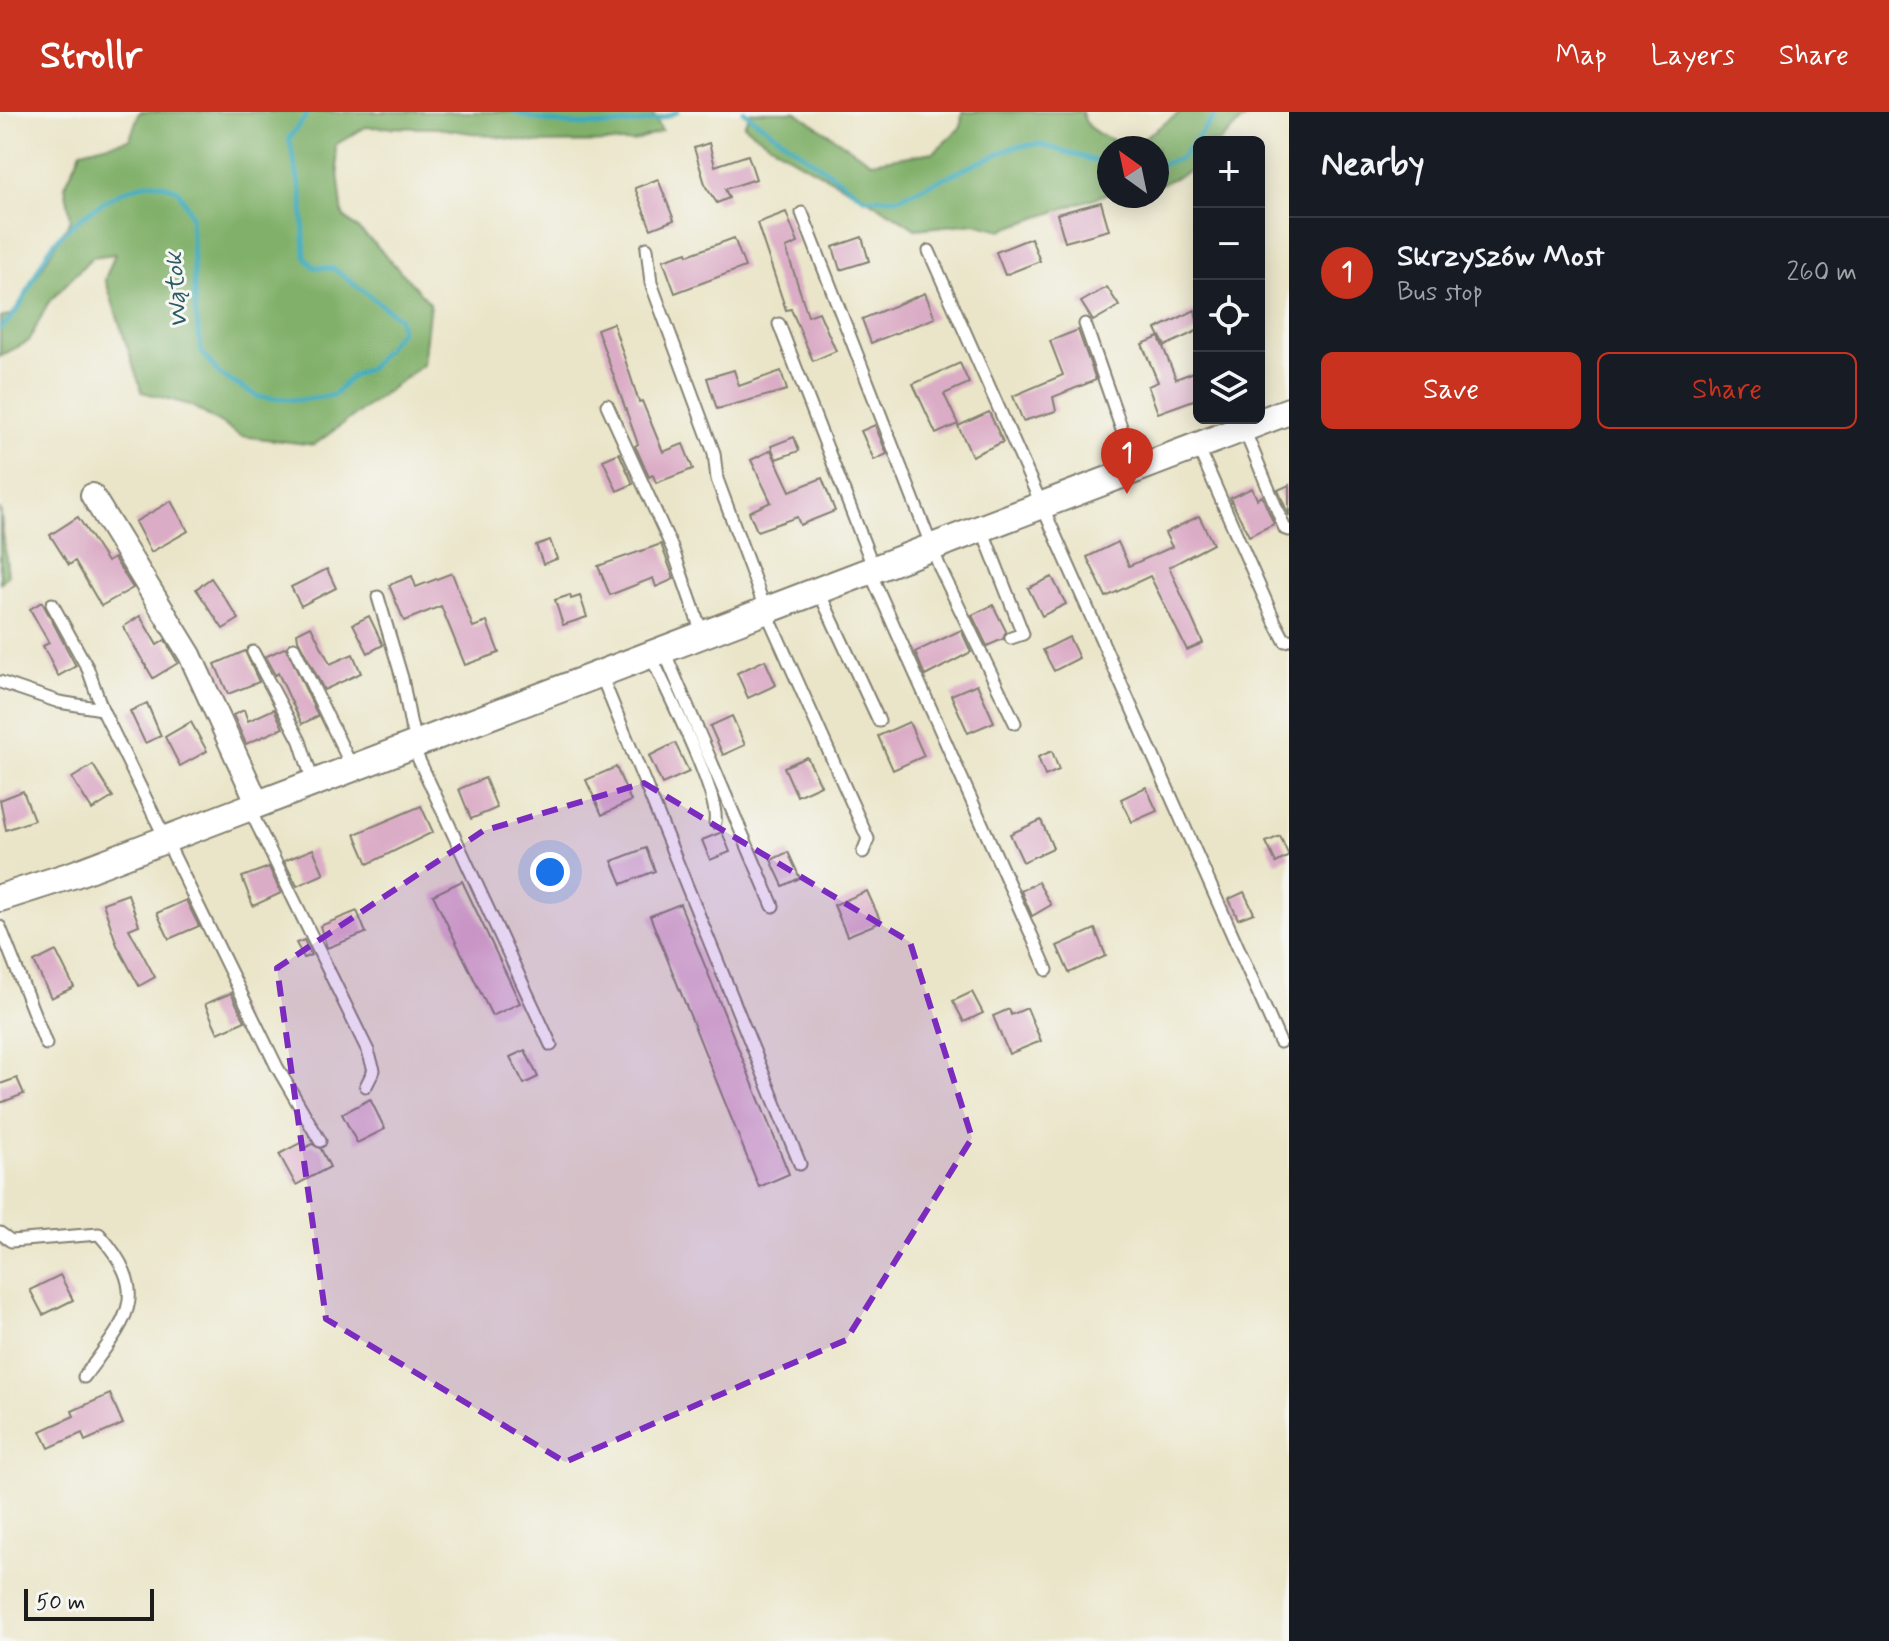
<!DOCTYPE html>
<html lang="en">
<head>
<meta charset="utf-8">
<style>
	body { margin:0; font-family:Mynerve,sans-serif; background:#20242c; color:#f1f3f6 }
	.controls { position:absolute; right:24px; top:24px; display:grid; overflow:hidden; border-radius:12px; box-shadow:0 4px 20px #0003 }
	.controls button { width:72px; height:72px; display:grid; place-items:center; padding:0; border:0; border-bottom:2px solid #363941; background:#171b24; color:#f1f3f6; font:40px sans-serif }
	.compass { position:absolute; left:1097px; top:24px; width:72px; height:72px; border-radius:50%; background:#171b24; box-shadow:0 4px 20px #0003; rotate:327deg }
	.scale { position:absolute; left:24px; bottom:20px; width:130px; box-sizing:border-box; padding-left:8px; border:4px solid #1c1c1c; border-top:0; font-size:22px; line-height:28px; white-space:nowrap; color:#1c1c1c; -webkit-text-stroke:6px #f6f6f2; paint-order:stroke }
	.you { position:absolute; left:550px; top:760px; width:28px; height:28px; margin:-20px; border:6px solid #fff; border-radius:50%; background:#1a73e8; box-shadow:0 0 0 12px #1a73e833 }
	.badge { display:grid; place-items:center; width:52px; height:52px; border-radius:50%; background:#c8321e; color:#fff; font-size:26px; font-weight:700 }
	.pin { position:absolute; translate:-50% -66px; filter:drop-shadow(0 2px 4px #0008) }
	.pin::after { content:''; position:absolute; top:42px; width:28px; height:24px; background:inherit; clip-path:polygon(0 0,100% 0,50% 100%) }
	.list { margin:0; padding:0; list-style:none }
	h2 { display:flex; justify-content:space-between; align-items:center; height:104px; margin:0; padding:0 32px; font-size:34px }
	h2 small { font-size:26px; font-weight:400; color:#9ea1a6 }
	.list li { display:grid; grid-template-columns:52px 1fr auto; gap:24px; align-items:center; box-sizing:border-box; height:112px; padding:0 32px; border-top:2px solid #363941 }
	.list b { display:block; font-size:30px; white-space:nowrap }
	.list p { margin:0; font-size:26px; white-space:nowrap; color:#9ea1a6 }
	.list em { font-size:26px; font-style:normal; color:#9ea1a6 }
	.actions { display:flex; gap:16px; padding:24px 32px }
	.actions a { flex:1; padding:18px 0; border:2px solid #c8321e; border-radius:12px; text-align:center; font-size:28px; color:#c8321e }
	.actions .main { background:#c8321e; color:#fff }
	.icon { flex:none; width:44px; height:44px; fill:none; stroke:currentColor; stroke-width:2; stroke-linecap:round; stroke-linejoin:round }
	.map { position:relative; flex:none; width:1289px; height:1529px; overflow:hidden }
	header { display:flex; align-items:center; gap:48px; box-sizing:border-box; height:112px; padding:0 40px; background:#c8321e; color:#fff }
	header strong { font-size:38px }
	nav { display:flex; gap:44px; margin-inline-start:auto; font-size:28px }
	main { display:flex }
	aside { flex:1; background:#171b24 }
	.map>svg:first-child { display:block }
	.forest { fill:#80b069; stroke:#4e6642; stroke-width:2 }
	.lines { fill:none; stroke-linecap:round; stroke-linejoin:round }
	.stream { stroke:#3eabbc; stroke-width:5 }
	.building { fill:#dbacc6 }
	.service-casing { stroke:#838072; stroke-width:15 }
	.minor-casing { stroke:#838072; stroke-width:26 }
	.tertiary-casing { stroke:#838072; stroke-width:30 }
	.service { stroke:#fff; stroke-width:11 }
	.minor { stroke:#fff; stroke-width:22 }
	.tertiary { stroke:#fff; stroke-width:26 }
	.marked { fill:#7b2cbf; fill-opacity:0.2; stroke:#7b2cbf; stroke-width:6; stroke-dasharray:16 10; stroke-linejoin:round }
	.labels { text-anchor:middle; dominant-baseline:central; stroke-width:6; stroke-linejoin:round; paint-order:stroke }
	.water-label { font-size:26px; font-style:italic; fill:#2b5c64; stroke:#f6f6f2 }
</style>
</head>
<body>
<header>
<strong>Strollr</strong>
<nav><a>Map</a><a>Layers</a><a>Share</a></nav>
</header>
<main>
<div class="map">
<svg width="1289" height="1529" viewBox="0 0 1289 1529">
	<rect width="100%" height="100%" fill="#f6f6f2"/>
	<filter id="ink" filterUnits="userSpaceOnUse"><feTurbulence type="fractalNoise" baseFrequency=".0125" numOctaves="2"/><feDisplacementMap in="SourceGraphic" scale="16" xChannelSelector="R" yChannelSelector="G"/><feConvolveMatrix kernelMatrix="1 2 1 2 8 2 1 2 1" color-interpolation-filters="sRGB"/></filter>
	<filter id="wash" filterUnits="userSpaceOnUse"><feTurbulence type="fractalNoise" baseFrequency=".006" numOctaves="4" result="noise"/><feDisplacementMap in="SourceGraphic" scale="32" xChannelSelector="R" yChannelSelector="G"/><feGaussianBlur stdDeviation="1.8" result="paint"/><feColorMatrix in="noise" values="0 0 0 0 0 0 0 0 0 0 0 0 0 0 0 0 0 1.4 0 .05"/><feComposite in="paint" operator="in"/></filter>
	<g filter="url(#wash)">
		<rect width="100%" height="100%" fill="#eae5c8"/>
		<g class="forest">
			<path d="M 139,0 L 652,0 L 662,19 L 634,30 L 538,31 L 438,16 L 366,15 L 335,33 L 343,104 L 375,132 L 430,191 L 423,253 L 314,333 L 241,324 L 190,293 L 142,280 L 105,167 L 115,142 L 92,145 L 48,191 L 29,229 L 0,244 L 0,205 L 14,202 L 71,107 L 65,74 L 81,39 L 130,27 Z"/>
			<path d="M 751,0 L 796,0 L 871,50 L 934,40 L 961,15 L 962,0 L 1082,0 C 1085,22 1114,28 1132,34 L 1181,0 L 1257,0 L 1240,10 L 1220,30 L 1199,30 L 1199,51 L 1190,59 L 1157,74 L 1157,36 L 1109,36 L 1109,81 L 1002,118 L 975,111 L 915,117 C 860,78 797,55 744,13 Z"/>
			<path d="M 0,397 L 8,463 L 0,471 Z"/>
		</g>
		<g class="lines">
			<g class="stream">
				<path d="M 514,0 C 552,17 639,18 677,0"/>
				<path d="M 744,0 L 865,86 L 899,86 L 1014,35 L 1039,32 L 1109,53"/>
				<path d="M 1157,54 L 1181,46 L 1218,0"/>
				<path d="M 0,216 C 27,195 32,161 52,134 C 69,111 125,70 155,71 C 162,71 171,76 178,78 L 191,102 L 195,197 L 201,239 L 220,263 L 259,285 L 301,288 L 334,283 L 352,264 L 370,256 L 401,218 L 399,206 L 334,157 L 314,155 L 305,145 L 302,85 L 289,26 L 309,0"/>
			</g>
		</g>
		<g id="blocks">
			<g class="building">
				<path d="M 709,31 L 715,54 L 748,43 L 756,67 L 725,77 L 729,86 L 717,91 L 706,75 L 694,36 Z"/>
				<path d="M 658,67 L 674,108 L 651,117 L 635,76 Z"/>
				<path d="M 1101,90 L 1109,118 L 1065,130 L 1057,102 Z"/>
				<path d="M 786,100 L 798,131 L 786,136 L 808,204 L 819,200 L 836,239 L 813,249 L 791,197 L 786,198 L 757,111 Z"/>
				<path d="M 862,125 L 869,149 L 840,158 L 833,135 Z"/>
				<path d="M 734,126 L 745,155 L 675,181 L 663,148 L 687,140 L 688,143 Z"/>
				<path d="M 1031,126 L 1040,149 L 1005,163 L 996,140 Z"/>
				<path d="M 1107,175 L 1119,194 L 1093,209 L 1081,190 Z"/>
				<path d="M 925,181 L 935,206 L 871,231 L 862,207 Z"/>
				<path d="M 1195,198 L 1199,218 L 1165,234 L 1156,217 Z"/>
				<path d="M 613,211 L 639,290 L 642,289 L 663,340 L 683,332 L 693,357 L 656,371 L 653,363 L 649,365 L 635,334 L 638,332 L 597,217 Z"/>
				<path d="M 1078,218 L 1096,268 L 1053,285 L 1056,299 L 1023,309 L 1013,284 L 1063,263 L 1050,229 Z"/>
				<path d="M 1159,225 L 1176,267 L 1199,258 L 1199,286 L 1158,301 L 1148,274 L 1158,270 L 1142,232 Z"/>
				<path d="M 960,251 L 969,271 L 944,282 L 958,312 L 936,322 L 913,272 Z"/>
				<path d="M 734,258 L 739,274 L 781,259 L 787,278 L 717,297 L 707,266 Z"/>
				<path d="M 989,300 L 1003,330 L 972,344 L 958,314 Z"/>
				<path d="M 875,313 L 887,342 L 874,348 L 861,319 Z"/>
				<path d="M 794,325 L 799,339 L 776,347 L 771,334 Z"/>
				<path d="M 771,338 L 790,379 L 822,366 L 835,399 L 800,413 L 797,405 L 757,419 L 749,400 L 771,390 L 751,348 Z"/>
				<path d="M 619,341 L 633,372 L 617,379 L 603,348 Z"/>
				<path d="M 1289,373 L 1289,404 L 1278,378 Z"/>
				<path d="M 1252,376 L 1257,387 L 1262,384 L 1274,412 L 1249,424 L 1230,386 Z"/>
				<path d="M 171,389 L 188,419 L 151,440 L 135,410 Z"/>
				<path d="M 1199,404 L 1213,432 L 1169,455 L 1203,531 L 1187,538 L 1150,464 L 1106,485 L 1087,445 L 1118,430 L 1129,454 L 1172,435 L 1165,421 Z"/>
				<path d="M 78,405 L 107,450 L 114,446 L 133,476 L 101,494 L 75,449 L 69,453 L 50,423 Z"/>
				<path d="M 550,428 L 557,447 L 543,452 L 536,433 Z"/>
				<path d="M 661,432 L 674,467 L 656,475 L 653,466 L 610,483 L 598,454 Z"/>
				<path d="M 327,457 L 336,476 L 301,494 L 291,475 Z"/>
				<path d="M 452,461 L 473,515 L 487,510 L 499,541 L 465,553 L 441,494 L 404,509 L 389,473 L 412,464 L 416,475 Z"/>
				<path d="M 1052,465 L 1066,492 L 1042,504 L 1028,476 Z"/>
				<path d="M 211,466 L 239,507 L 223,517 L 196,477 Z"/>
				<path d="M 570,483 L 571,487 L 580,484 L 587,505 L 563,513 L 555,488 Z"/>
				<path d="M 42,490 L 76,554 L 58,564 L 43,534 L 49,531 L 30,497 Z"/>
				<path d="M 993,493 L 1006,519 L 1003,527 L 987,534 L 972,503 Z"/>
				<path d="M 140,504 L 157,533 L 165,528 L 178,551 L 153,566 L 123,515 Z"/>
				<path d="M 369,504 L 383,533 L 368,541 L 353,512 Z"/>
				<path d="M 311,514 L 330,552 L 353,542 L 361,561 L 324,578 L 298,528 L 297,521 Z"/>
				<path d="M 961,518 L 971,540 L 925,564 L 915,540 Z"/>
				<path d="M 1069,525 L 1079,546 L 1054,559 L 1043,538 Z"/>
				<path d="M 286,535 L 318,604 L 302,612 L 278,561 L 275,563 L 265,545 Z"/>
				<path d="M 245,539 L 259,570 L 228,582 L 215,552 Z"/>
				<path d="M 765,548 L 776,573 L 748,586 L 737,561 Z"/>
				<path d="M 977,572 L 994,610 L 968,621 L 951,583 Z"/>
				<path d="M 147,591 L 161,624 L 145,631 L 130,599 Z"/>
				<path d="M 274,597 L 283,616 L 246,632 L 233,603 L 244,598 L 248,609 Z"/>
				<path d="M 732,604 L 745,633 L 723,643 L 710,614 Z"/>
				<path d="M 191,610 L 207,639 L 180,654 L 165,625 Z"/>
				<path d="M 909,610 L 924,644 L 893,658 L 878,624 Z"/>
				<path d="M 675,631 L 689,660 L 662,672 L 649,644 Z"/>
				<path d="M 1052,639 L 1059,658 L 1045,664 L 1038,645 Z"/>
				<path d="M 807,645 L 821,673 L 797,684 L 784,655 Z"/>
				<path d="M 93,653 L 113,685 L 92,698 L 72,666 Z"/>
				<path d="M 616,655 L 631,689 L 602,703 L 586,668 Z"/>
				<path d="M 485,666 L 497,696 L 471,707 L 459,677 Z"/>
				<path d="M 1146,675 L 1157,699 L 1132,710 L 1121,687 Z"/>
				<path d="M 23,679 L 34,708 L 6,718 L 0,688 Z"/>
				<path d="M 421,694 L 433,720 L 368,752 L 355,722 Z"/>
				<path d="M 1041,708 L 1053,736 L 1023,750 L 1010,722 Z"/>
				<path d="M 722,720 L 730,740 L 710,748 L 702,728 Z"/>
				<path d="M 1280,724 L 1289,744 L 1276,751 L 1266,730 Z"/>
				<path d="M 646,736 L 655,759 L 622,772 L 612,749 Z"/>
				<path d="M 313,737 L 324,762 L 297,774 L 284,749 Z"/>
				<path d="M 788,740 L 800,766 L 783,774 L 771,748 Z"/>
				<path d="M 269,755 L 281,781 L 253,794 L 242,765 Z"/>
				<path d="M 462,769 L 520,891 L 492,904 L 433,783 Z"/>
				<path d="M 1038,770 L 1051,793 L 1032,804 L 1021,779 Z"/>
				<path d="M 867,779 L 881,810 L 847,824 L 834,793 Z"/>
				<path d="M 1244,780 L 1254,801 L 1238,807 L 1229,787 Z"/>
				<path d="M 128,782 L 139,813 L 129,817 L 155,865 L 139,874 L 117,833 L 103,791 Z"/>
				<path d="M 186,788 L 199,814 L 169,827 L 157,801 Z"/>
				<path d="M 680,792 L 789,1062 L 759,1075 L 650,804 Z"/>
				<path d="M 357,799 L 366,821 L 327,836 L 320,814 Z"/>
				<path d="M 1095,817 L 1106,844 L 1069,861 L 1057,834 Z"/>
				<path d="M 304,828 L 311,843 L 304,846 L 296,831 Z"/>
				<path d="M 56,839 L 74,875 L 51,886 L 34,850 Z"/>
				<path d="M 972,880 L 983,901 L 964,910 L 953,889 Z"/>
				<path d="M 231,881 L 245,909 L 218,921 L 205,892 Z"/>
				<path d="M 1027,896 L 1041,929 L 1009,942 L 993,904 L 1009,897 L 1011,903 Z"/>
				<path d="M 525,938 L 538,965 L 524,972 L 510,945 Z"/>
				<path d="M 17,966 L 24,982 L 0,991 L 0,972 Z"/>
				<path d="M 370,987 L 385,1017 L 357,1031 L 342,1002 Z"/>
				<path d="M 302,1030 L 305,1036 L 312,1032 L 321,1037 L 330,1055 L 296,1073 L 279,1042 Z"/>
				<path d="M 60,1163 L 73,1188 L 43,1203 L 30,1178 Z"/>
				<path d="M 110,1282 L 123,1312 L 85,1329 L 82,1321 L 49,1336 L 41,1319 L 74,1304 L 72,1299 Z"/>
			</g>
		</g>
	</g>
	<g filter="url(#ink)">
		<use href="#blocks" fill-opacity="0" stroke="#838072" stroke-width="2"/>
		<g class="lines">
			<defs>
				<g id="service">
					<path d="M 802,101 L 940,456 L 1015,611"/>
					<path d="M 647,136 L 651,171 L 714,341 L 717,367 L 766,499 L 868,727 L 863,740"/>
					<path d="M 929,139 L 1280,930"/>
					<path d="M 779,212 L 874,457"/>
					<path d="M 1085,212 L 1136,358"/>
					<path d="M 607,293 L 673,438 L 702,521"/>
					<path d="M 1244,317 L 1285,417 L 1289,418"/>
					<path d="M 1198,335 L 1275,510 L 1285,529 L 1289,528"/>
					<path d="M 982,417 L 1023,522 L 1011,526"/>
					<path d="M 870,460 L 1047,858"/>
					<path d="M 819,480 L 879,609"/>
					<path d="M 378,485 L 402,566 L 411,614 L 419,629"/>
					<path d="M 52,492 L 88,557 L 102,597 L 277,955 L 320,1029"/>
					<path d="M 294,536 L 352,655"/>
					<path d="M 664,539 L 773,794"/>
					<path d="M 253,540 L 300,629 L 313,670"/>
					<path d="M 651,544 C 665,576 720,682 715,710"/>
					<path d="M 601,563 L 800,1052"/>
					<path d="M 0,570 L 59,590 L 102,597"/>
					<path d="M 412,633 L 551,933"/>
					<path d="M 249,696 L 368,939 L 374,958 L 366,974"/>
					<path d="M 0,815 L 46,932"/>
					<path d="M 0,1121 L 11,1129 L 99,1122 C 154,1184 125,1209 84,1265"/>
				</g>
				<path id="minor" d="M 92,383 L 190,543 L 258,692"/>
				<path id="tertiary" d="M 0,786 L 75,762 L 1289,299"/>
			</defs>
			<use href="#service" class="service-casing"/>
			<use href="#minor" class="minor-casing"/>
			<use href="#tertiary" class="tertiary-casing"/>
			<use href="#service" class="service"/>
			<use href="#minor" class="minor"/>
			<use href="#tertiary" class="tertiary"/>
		</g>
	</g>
	<path class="marked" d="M 644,671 L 910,830 L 972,1026 L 846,1228 L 565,1350 L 326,1207 L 277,856 L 483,719 Z"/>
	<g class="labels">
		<g class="water-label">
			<text transform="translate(177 178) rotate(-94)">Wątok</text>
		</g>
	</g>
</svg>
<div class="controls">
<button>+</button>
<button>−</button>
<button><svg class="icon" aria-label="locate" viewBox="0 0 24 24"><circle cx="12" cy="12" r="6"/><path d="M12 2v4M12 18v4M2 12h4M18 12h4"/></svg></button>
<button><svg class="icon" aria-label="layers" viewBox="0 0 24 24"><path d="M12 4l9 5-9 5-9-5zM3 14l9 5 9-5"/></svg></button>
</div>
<svg class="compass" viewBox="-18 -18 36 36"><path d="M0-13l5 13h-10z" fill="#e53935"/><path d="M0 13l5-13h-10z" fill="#9ea1a6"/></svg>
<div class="scale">50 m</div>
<div class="you"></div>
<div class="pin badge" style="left:1127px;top:382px">1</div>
</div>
<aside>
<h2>Nearby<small></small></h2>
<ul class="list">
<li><span class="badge">1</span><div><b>Skrzyszów Most</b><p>Bus stop</p></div><em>260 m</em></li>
</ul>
<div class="actions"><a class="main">Save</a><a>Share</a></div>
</aside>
</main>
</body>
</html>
